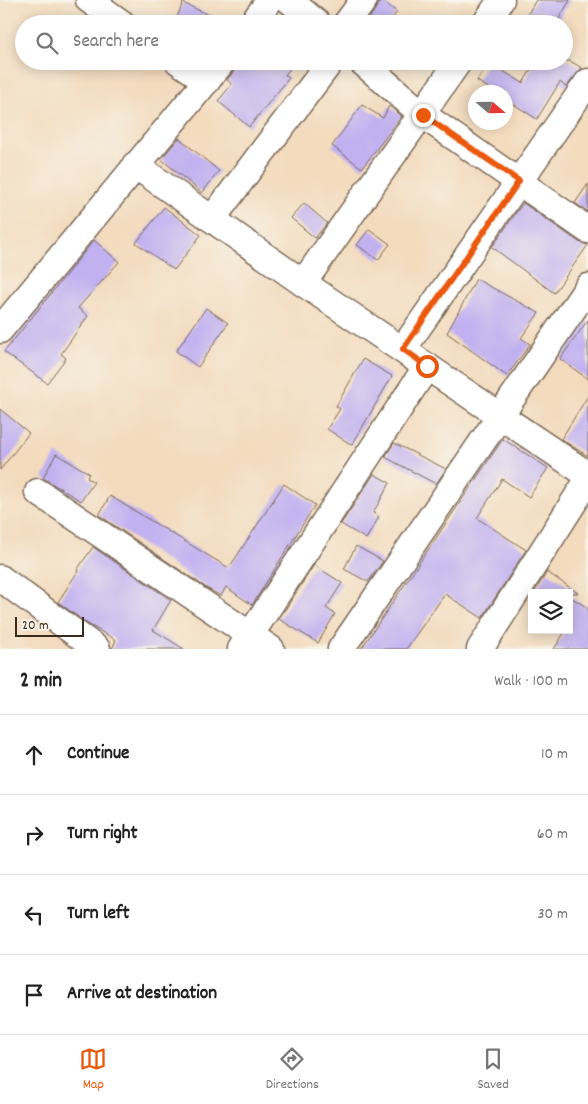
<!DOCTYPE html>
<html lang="en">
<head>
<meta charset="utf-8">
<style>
	body { margin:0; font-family:Dekko,sans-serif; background:#f6f6f6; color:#222 }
	.controls { position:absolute; right:15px; bottom:15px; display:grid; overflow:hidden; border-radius:0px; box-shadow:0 2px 12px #0003 }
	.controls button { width:45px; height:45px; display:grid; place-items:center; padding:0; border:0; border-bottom:1px solid #e0e0e0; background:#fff; color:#222; font:25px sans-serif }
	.compass { position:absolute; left:468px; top:85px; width:45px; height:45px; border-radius:50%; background:#fff; box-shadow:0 2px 12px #0003; rotate:110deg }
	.scale { position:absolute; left:15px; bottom:12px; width:69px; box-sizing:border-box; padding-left:5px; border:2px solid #3b2a1e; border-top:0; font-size:14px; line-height:18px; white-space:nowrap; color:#3b2a1e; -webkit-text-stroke:4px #f7f3e8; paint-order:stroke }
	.stop { position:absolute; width:15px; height:15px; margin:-11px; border:4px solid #ea580c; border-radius:50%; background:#fff }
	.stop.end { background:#ea580c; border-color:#fff; box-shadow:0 1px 5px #0008 }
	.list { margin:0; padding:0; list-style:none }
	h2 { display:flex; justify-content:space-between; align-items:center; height:65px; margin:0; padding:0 20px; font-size:21px }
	h2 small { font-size:16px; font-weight:400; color:#767676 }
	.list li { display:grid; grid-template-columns:32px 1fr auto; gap:15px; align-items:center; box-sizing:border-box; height:80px; padding:0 20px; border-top:1px solid #e0e0e0 }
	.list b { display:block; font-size:19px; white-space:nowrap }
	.list em { font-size:16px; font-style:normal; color:#767676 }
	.icon { flex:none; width:28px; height:28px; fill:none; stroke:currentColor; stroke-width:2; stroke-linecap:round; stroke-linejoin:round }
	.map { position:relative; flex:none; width:588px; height:649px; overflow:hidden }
	.search { position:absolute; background:#fff; box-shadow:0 2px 12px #0003; left:15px; right:15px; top:15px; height:55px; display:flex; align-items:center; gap:12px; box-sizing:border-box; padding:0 18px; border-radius:28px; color:#767676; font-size:19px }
	.sheet { height:385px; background:#fff }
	nav { display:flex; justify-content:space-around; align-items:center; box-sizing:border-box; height:70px; border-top:1px solid #e0e0e0; background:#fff; font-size:14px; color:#767676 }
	nav a { display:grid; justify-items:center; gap:2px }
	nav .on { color:#ea580c }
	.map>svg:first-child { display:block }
	.building { fill:#c1b1f0 }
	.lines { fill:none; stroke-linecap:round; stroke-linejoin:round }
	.minor-casing { stroke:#7b6856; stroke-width:29 }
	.minor { stroke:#fff; stroke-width:26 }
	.route { stroke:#ea580c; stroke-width:6 }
</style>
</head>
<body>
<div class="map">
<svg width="588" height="649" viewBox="0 0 588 649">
	<rect width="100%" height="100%" fill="#f7f3e8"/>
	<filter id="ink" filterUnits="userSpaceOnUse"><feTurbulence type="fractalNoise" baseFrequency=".02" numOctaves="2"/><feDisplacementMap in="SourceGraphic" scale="10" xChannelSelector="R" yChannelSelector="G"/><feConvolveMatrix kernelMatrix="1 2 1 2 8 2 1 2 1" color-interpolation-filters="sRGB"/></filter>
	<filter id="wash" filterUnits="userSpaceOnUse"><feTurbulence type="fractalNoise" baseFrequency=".0096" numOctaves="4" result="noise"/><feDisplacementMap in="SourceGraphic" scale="20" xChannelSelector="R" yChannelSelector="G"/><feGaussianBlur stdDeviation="1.12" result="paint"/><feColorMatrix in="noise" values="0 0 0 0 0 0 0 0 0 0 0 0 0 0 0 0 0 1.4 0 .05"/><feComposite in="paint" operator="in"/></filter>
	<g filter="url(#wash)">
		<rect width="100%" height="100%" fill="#f3dbbe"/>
		<g id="blocks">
			<g class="building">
				<path d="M 381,0 L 397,12 L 388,24 L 379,24 L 370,17 Z"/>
				<path d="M 536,0 L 570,0 L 556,24 L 522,24 Z"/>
				<path d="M 183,3 L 229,24 L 174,24 Z"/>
				<path d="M 242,61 L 296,61 L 285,75 L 289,78 L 249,127 L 218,101 L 232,84 L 227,80 Z"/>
				<path d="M 536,61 L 570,61 L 582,68 L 566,87 L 560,82 L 537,119 L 510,102 L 506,99 L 506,92 L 495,92 L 477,81 L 488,62 L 523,83 Z"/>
				<path d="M 362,105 L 383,118 L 389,106 L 402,116 L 362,168 L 332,146 Z"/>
				<path d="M 179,138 L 219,171 L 202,193 L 161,159 Z"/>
				<path d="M 588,184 L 588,212 L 575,203 Z"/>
				<path d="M 304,203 L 327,223 L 315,238 L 291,218 Z"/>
				<path d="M 523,203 L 579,242 L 588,245 L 554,293 L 492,247 Z"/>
				<path d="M 164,207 L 201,235 L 174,270 L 136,243 Z"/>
				<path d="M 369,229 L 390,244 L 378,260 L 357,245 Z"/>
				<path d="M 94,240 L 119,262 L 78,308 L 88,316 L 61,354 L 66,358 L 47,383 L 4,352 Z"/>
				<path d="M 476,279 L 539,313 L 521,338 L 530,344 L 507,376 L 447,333 Z"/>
				<path d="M 206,308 L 228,323 L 198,367 L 176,351 Z"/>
				<path d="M 588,320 L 588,379 L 560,359 Z"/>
				<path d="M 363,359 L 392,376 L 352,445 L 327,429 L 340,409 L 336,406 Z"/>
				<path d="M 588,396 L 588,456 L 561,439 Z"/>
				<path d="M 0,409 L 29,433 L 0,470 Z"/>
				<path d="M 503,439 L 548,468 L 529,497 L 502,479 L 477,518 L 526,550 L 482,618 L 445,594 L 406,649 L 361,649 Z"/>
				<path d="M 394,443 L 446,469 L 436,484 L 385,457 Z"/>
				<path d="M 56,454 L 89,473 L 87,478 L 94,482 L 81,501 L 43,478 Z"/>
				<path d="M 374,474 L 390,483 L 373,513 L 379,517 L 366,539 L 341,524 Z"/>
				<path d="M 284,484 L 315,505 L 252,605 L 226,587 L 221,596 L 208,589 L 99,515 L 110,496 L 229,568 Z"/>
				<path d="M 356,546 L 383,561 L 368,582 L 344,569 Z"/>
				<path d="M 93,547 L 171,600 L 153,630 L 184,649 L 112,649 L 116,640 L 86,623 L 58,602 L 78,571 L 77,570 Z"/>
				<path d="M 314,565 L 342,583 L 326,608 L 335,614 L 318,643 L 279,619 Z"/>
				<path d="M 547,572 L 578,593 L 534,593 Z"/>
				<path d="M 569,596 L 588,608 L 588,649 L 554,649 L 566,630 L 569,630 Z"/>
			</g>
		</g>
	</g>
	<g filter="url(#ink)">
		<use href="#blocks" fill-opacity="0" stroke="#7b6856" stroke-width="1"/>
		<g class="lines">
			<defs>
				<g id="minor">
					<path d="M 89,0 L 123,24"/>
					<path d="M 289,0 L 318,24"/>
					<path d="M 252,24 L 270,0"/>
					<path d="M 346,24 L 364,0"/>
					<path d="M 485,24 L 501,0"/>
					<path d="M 178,61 L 207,81"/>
					<path d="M 361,61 L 423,115 L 588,230"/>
					<path d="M 135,165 L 303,283 L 588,475"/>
					<path d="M 212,219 L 331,61"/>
					<path d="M 303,283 L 459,61"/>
					<path d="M 0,330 L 223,61"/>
					<path d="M 403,349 L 588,82"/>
					<path d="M 38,492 L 271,649"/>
					<path d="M 0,578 L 97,649"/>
					<path d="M 241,649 L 427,366"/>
					<path d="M 341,649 L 588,287"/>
					<path d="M 480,649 L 588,480"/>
				</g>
			</defs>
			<use href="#minor" class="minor-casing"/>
			<use href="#minor" class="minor"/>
		</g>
	</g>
	<g class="lines" filter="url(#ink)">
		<path class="route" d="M 423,115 L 519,181 L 403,349 L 427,366"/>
	</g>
</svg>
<div class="controls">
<button><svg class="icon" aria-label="layers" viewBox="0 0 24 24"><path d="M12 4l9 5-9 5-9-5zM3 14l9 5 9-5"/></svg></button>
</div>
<svg class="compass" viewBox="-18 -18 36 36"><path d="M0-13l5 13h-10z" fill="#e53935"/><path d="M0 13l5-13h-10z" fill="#767676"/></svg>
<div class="scale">20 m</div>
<div class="stop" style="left:427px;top:366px"></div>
<div class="stop end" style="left:423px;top:115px"></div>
<div class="search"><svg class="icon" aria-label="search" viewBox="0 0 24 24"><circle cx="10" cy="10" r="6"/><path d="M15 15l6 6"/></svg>Search here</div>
</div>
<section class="sheet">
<h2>2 min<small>Walk · 100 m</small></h2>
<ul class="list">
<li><svg class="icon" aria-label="ahead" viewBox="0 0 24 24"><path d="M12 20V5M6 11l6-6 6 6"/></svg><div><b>Continue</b></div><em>10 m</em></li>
<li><svg class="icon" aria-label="right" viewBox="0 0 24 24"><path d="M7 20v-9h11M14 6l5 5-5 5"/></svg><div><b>Turn right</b></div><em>60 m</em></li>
<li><svg class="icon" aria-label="left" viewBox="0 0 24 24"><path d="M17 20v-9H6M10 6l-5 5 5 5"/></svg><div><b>Turn left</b></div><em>30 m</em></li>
<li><svg class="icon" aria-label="arrive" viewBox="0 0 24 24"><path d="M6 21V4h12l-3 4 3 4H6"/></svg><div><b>Arrive at destination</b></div></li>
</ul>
</section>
<nav>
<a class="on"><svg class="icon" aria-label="map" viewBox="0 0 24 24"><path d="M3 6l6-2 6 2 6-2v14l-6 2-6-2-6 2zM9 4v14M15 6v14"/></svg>Map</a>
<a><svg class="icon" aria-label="directions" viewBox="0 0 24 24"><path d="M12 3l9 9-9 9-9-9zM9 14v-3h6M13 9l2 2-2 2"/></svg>Directions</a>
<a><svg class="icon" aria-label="saved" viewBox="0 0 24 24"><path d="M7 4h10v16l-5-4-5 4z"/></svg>Saved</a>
</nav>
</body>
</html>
